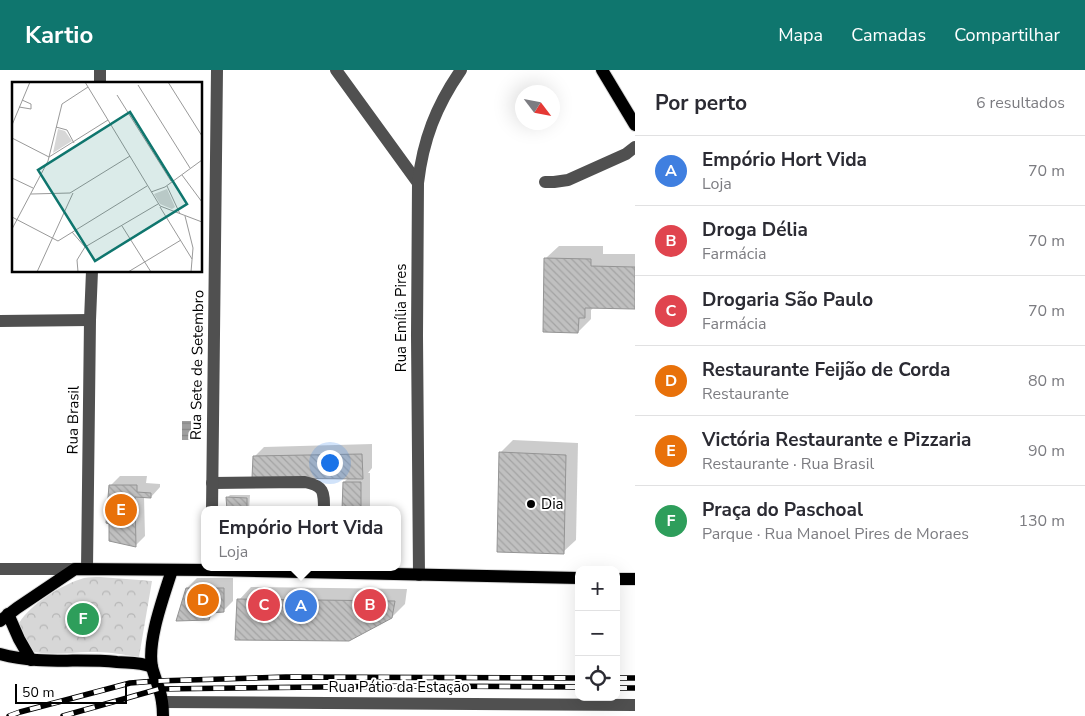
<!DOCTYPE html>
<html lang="pt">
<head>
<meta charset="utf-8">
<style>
	body { margin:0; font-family:"Nunito Sans",sans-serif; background:#f7f7f7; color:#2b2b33 }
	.controls { position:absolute; right:15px; bottom:15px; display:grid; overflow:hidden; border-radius:10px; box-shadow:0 5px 20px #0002 }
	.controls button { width:45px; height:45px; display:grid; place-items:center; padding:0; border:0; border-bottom:1px solid #e1e1e2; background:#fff; color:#2b2b33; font:25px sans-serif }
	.compass { position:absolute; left:515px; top:15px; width:45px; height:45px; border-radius:50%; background:#fff; box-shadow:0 5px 20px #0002; rotate:122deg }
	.scale { position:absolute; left:15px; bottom:12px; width:112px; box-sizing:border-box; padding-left:5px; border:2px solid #000; border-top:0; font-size:14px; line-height:18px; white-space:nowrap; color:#000; -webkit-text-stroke:4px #fff; paint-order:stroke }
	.you { position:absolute; left:329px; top:392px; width:18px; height:18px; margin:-12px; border:4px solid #fff; border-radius:50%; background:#1a73e8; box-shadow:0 0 0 8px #1a73e833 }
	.badge { display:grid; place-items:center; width:32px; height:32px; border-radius:50%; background:#0f766e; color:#fff; font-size:16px; font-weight:700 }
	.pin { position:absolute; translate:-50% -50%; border:2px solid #fff; box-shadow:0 1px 5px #0006 }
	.popup { position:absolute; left:201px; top:436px; width:200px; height:65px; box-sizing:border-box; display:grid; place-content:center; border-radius:10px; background:#fff; filter:drop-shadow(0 1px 4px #0005); font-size:16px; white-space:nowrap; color:#7c7c81 }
	.popup b { font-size:19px; color:#2b2b33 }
	.popup::after { content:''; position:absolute; left:50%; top:100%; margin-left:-10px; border:10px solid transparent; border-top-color:#fff }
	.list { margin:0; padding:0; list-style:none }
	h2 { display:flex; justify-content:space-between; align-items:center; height:65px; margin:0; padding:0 20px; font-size:21px }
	h2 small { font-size:16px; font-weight:400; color:#7c7c81 }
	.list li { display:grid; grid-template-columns:32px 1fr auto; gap:15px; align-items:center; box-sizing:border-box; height:70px; padding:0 20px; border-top:1px solid #e1e1e2 }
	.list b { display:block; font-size:19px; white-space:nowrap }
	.list p { margin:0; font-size:16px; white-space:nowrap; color:#7c7c81 }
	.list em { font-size:16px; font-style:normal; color:#7c7c81 }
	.icon { flex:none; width:28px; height:28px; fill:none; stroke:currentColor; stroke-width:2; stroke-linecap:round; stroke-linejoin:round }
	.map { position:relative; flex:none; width:635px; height:646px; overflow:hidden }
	header { display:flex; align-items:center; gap:30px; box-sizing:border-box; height:70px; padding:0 25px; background:#0f766e; color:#fff }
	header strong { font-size:24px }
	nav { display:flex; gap:28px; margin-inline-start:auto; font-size:18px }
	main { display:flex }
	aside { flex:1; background:#fff }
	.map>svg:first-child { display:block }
	.park { fill:url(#park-crowns) }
	.water { fill:url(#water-rules) }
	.shadow { fill:#0003 }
	.building { fill:url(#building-back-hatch); stroke:#949494 }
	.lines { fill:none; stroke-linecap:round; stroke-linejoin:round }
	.major-casing { stroke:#dbdbdb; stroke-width:14 }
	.minor { stroke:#505050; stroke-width:12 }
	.major { stroke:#000; stroke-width:12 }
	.rail-casing { stroke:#000; stroke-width:5.5 }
	.rail { stroke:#fff; stroke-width:4; stroke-dasharray:11; stroke-linecap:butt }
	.poi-dot { fill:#000; stroke:#fff; stroke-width:2 }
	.labels { text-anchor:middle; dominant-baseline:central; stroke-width:4; stroke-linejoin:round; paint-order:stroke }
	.street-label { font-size:15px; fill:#000; stroke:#fff }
	.poi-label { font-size:15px; fill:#000; stroke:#fff; text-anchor:start }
	.inset-road { fill:none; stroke:#999; stroke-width:1 }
	.view { fill:#0f766e; fill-opacity:0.15; stroke:#0f766e; stroke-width:2.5 }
	.inset-edge { fill:none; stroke:#000; stroke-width:2.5 }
</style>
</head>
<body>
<header>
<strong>Kartio</strong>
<nav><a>Mapa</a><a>Camadas</a><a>Compartilhar</a></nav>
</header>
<main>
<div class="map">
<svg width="635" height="646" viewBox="0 0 635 646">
	<defs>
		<pattern id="park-crowns" width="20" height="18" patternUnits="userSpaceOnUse" patternTransform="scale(1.25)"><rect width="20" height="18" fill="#d7d7d7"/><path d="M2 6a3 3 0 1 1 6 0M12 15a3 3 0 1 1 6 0" fill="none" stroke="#b7b7b7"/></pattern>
		<pattern id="water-rules" width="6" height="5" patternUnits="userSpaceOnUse" patternTransform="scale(1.25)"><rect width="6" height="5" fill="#9e9e9e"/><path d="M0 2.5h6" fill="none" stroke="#868686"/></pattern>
		<pattern id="building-back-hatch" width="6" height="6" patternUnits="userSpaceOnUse" patternTransform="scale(1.25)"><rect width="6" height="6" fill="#c0c0c0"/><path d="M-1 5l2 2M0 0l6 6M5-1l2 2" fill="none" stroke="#a3a3a3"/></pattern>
	</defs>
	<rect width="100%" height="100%" fill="#fff"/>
	<path class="park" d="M 100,507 L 152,511 L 139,587 C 125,585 110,582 96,582 C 74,581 52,587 30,581 L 19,553 C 32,533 61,515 84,508 C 89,507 95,507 100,507 Z"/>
	<rect class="water" x="182" y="351" width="9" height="19"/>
	<g class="shadow">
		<path d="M 559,176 L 603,176 L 603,184 L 635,184 L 635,238 L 594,237 L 591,240 L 591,249 L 578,262 L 546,188 Z"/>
		<path d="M 513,370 L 578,373 L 576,470 L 563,482 L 500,383 Z"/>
		<path d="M 372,374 L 372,398 L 368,403 L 370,403 L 370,440 L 344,440 L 344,412 L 348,408 L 254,387 L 264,377 Z"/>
		<path d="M 120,406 L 147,406 L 146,413 L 160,414 L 160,417 L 151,427 L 144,426 L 145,466 L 136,475 L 110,416 Z"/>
		<path d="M 230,425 L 250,425 L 249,440 L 229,440 L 227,428 Z"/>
		<path d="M 197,508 L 233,508 L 233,531 L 223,541 L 216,541 L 209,549 L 187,518 Z"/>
		<path d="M 251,517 L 407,519 L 405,534 L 392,547 L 239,530 Z"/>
	</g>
	<g class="building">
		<path d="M 544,188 L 591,189 L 591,196 L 635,197 L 635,239 L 585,238 L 585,248 L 579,248 L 578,263 L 543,262 Z"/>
		<path d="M 499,382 L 566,385 L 564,484 L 497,482 Z"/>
		<path d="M 362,384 L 363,409 L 252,408 L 253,386 Z"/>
		<path d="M 343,412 L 361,412 L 361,440 L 342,440 Z"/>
		<path d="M 109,415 L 137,415 L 137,422 L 151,423 L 151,428 L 135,427 L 136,477 L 109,471 L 109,454 L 106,453 Z"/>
		<path d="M 226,427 L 247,428 L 247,440 L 227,440 Z"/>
		<path d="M 186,518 L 224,518 L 224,542 L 211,543 L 209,550 L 176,551 Z"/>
		<path d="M 237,529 L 395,531 L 392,548 L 349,571 L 235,570 Z"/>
	</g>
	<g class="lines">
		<defs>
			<g id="major">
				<path d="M 602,0 L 635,55"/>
				<path d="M 616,509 L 635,509"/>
				<path d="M 8,544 L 19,569 L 31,590"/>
				<path d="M 0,551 L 17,538 L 75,499 L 211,500 L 579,508"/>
				<path d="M 0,584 C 39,595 78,588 117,592 C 130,593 140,592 152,597"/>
				<path d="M 163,646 C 163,637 162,628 159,619 C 157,612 154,605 152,597 C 147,570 164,526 172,500"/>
			</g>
		</defs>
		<use href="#major" class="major-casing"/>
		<g class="minor">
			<path d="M 336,0 L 418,113"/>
			<path d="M 100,14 L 100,0"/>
			<path d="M 545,112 L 554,112 L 568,110 L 626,84 L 635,77"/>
			<path d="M 0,251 L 90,250"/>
			<path d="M 212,413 L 305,412 C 324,416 324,421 324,440"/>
			<path d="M 212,440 L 217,0"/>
			<path d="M 0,499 L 75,499"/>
			<path d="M 87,499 L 90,250 L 92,201"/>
			<path d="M 419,505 L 417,266 L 418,113 C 423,70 436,36 461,0"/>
			<path d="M 162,632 L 635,635"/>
		</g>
		<use href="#major" class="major"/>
		<defs>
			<g id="rail">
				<path d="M 616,608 L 635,608"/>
				<path d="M 616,618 L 635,618"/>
				<path d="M 9,646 L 20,642 L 130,613 L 156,611 L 286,607 L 579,608"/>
				<path d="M 63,646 L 159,619 L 410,616 L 579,617"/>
			</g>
		</defs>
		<use href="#rail" class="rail-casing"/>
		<use href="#rail" class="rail"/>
	</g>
	<circle class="poi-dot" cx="531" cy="434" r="5"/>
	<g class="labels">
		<g class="street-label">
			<text transform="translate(401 248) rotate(-90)">Rua Emília Pires</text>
			<text transform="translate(197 295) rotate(-89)">Rua Sete de Setembro</text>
			<text transform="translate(73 350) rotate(-89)">Rua Brasil</text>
			<text x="399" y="617">Rua Pátio da Estação</text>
		</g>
		<g class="poi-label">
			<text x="541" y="434">Dia</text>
		</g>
	</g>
	<g transform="translate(12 12)">
		<rect width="190" height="190" fill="#fff"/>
		<path d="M 46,47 L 53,49 L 60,59 L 41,71 ZM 155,107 L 163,125 L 160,127 L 148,122 L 142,112 Z" fill="#d7d7d7"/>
		<path class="inset-road" d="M 73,0 L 148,124 L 190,140M 156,0 L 190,54M 126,3 L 178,86M 105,13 L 159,99M 7,25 L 19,27 L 19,22 L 10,18M 0,43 L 18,0M 44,45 L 55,48 L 62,61M 0,56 L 37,75 L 96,38M 170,93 L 190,120M 0,96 L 21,106M 155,104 L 168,132M 139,110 L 153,105 L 190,78M 19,112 L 58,111 L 118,74M 148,125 L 180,177M 173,134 L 181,166 L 179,190M 0,135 L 46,159 L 135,104M 110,144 L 139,190M 0,147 L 36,79 L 50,22 L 76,5M 60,150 L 73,165M 25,190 L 61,111M 66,190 L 65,178 L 73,165 L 146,122M 116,190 L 169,158"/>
		<path class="view" d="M 118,30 L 175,122 L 83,179 L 26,88 Z"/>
		<rect width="190" height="190" class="inset-edge"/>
	</g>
</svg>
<div class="controls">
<button>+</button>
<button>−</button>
<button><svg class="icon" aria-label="locate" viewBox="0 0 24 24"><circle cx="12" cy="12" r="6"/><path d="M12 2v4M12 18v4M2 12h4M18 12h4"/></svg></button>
</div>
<svg class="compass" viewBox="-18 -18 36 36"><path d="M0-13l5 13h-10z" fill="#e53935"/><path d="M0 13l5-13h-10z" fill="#7c7c81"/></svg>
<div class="scale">50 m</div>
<div class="you"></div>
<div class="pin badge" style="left:301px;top:536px;background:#3f7fe0">A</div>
<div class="popup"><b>Empório Hort Vida</b>Loja</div>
<div class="pin badge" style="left:370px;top:535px;background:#e0444e">B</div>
<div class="pin badge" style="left:264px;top:535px;background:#e0444e">C</div>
<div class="pin badge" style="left:203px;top:530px;background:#e8710a">D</div>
<div class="pin badge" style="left:121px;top:440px;background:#e8710a">E</div>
<div class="pin badge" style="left:83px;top:549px;background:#2e9e5b">F</div>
</div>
<aside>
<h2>Por perto<small>6 resultados</small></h2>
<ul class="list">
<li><span class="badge" style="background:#3f7fe0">A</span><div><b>Empório Hort Vida</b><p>Loja</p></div><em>70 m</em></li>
<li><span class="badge" style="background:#e0444e">B</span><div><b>Droga Délia</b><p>Farmácia</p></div><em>70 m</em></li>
<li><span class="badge" style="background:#e0444e">C</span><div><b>Drogaria São Paulo</b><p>Farmácia</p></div><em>70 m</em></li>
<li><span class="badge" style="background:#e8710a">D</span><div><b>Restaurante Feijão de Corda</b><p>Restaurante</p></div><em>80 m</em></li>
<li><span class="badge" style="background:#e8710a">E</span><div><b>Victória Restaurante e Pizzaria</b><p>Restaurante · Rua Brasil</p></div><em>90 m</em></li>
<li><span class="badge" style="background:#2e9e5b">F</span><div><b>Praça do Paschoal</b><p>Parque · Rua Manoel Pires de Moraes</p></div><em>130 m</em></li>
</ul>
</aside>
</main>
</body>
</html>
